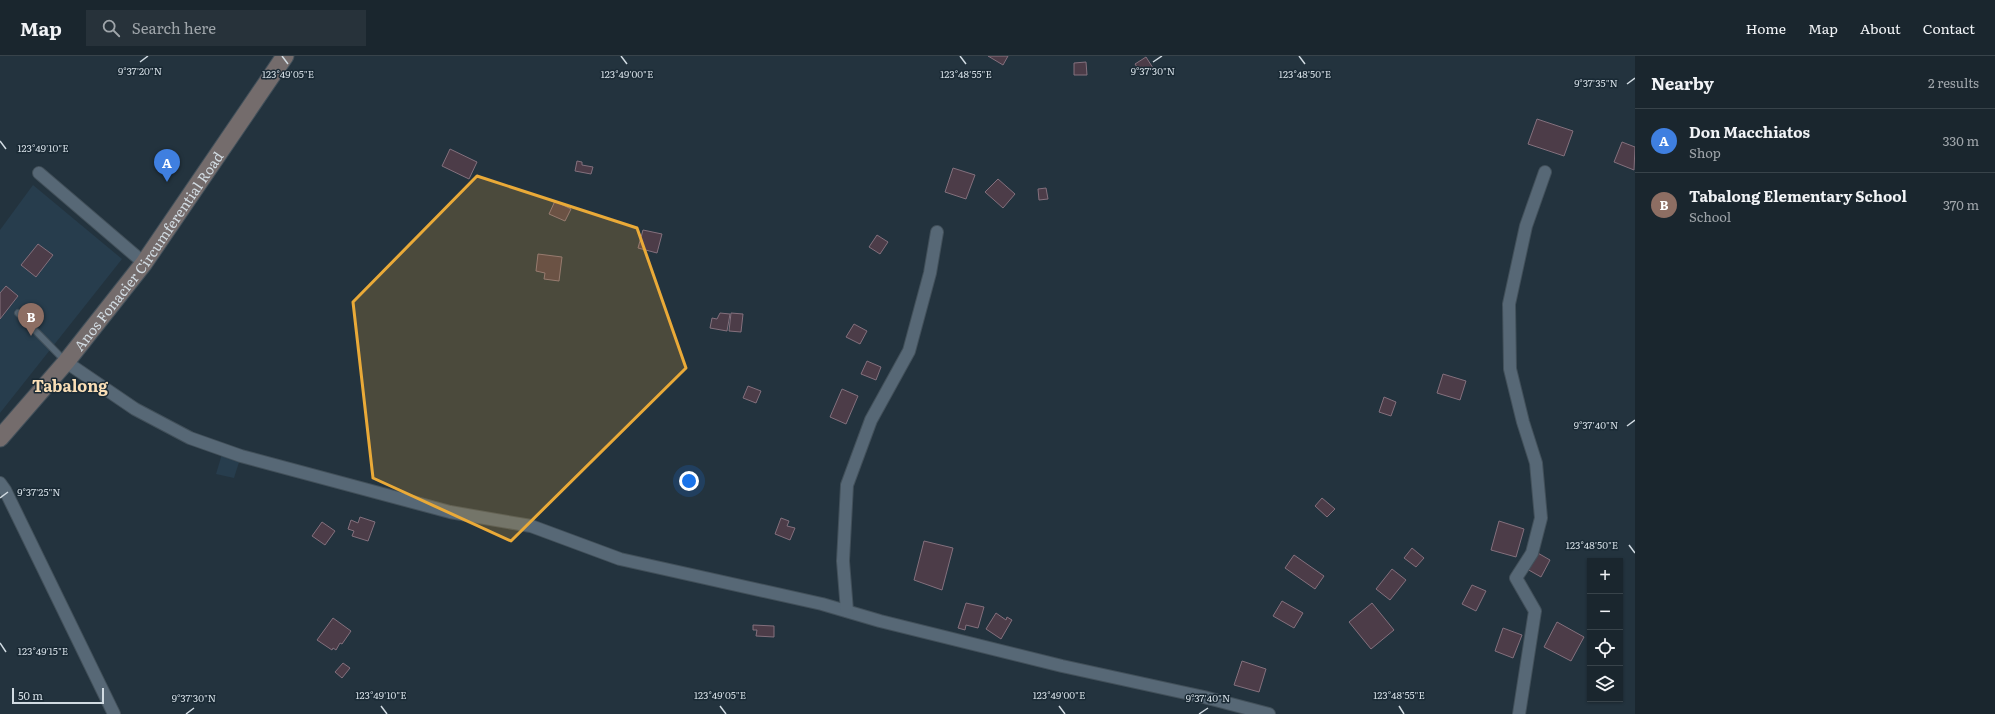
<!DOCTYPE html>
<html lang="en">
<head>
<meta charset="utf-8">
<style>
	body { margin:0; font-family:Literata,serif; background:#27323a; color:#f1f3f6 }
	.controls { position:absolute; right:12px; bottom:12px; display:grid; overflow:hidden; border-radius:0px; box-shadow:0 1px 3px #0004 }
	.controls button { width:36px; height:36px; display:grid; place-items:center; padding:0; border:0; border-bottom:1px solid #38434a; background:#1a262e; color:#f1f3f6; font:20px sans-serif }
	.scale { position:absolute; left:12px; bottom:10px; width:92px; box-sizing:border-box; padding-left:4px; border:2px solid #d1dbe2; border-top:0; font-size:11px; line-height:14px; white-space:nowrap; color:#d1dbe2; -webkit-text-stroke:3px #192934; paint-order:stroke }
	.you { position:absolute; left:689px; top:425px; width:14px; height:14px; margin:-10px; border:3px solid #fff; border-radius:50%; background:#1a73e8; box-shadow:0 0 0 6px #1a73e833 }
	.badge { display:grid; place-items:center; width:26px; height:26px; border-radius:50%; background:#8c9099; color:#fff; font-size:13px; font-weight:700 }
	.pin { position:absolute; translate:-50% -33px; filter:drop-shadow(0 1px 2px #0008) }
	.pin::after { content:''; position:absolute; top:21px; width:14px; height:12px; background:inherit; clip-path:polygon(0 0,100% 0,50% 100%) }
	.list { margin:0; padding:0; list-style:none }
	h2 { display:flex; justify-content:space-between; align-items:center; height:52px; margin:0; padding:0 16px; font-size:17px }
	h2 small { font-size:13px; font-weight:400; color:#9fa5aa }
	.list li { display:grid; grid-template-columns:26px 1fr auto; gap:12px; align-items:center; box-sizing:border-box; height:64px; padding:0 16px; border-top:1px solid #38434a }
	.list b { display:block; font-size:15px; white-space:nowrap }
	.list p { margin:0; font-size:13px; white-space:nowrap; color:#9fa5aa }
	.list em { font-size:13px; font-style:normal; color:#9fa5aa }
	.icon { flex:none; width:22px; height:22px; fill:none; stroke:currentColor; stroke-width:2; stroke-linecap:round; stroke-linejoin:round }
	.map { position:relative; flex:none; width:1635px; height:658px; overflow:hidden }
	header { display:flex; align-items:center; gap:24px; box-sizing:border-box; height:56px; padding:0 20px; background:#1a262e; border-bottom:1px solid #38434a }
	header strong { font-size:19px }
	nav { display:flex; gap:22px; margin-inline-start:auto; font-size:14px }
	.search { width:280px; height:36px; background:#27323a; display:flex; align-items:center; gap:10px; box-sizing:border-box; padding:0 14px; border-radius:0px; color:#9fa5aa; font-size:15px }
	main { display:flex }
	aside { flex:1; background:#1a262e }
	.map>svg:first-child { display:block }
	.built { fill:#273d4d }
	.building { fill:#4c3c48; stroke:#83707d }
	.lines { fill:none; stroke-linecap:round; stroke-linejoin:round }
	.lane-casing { stroke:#42505a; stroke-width:8 }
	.street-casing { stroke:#42505a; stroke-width:14 }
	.secondary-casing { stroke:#42505a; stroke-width:19 }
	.lane { stroke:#576876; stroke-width:6 }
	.street { stroke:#576876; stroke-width:12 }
	.secondary { stroke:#746c6c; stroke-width:17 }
	.marked { fill:#eaaa38; fill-opacity:0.2; stroke:#eaaa38; stroke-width:3; stroke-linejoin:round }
	.ticks { fill:none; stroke:#d1dbe2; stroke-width:1.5 }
	.labels { text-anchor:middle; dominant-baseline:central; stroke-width:3; stroke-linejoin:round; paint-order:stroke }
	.street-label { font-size:14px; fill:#d1dbe2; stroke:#192934 }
	.quarter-label { font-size:16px; font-weight:bold; fill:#f9deb6; stroke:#192934 }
	.ticks-label { font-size:10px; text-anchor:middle; fill:#d1dbe2; stroke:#192934; stroke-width:3; stroke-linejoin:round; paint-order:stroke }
</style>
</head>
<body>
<header>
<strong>Map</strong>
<div class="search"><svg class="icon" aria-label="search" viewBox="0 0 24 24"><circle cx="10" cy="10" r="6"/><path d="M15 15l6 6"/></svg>Search here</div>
<nav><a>Home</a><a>Map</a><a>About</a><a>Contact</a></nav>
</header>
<main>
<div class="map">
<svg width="1635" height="658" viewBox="0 0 1635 658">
	<rect width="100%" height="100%" fill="#23333e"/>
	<g class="built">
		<path d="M 33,129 L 122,203 L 0,357 L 0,174 Z"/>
		<path d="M 222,398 L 240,403 L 234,422 L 216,418 Z"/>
	</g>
	<g class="building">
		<path d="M 988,0 L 1008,0 L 1003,9 Z"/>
		<path d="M 1146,1 L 1153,12 L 1142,19 L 1135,8 Z"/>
		<path d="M 1086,6 L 1087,19 L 1074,19 L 1074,7 Z"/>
		<path d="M 1537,63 L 1573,75 L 1564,100 L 1528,88 Z"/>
		<path d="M 1622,86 L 1635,91 L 1634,114 L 1614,106 Z"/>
		<path d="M 450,93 L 477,106 L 469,123 L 442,110 Z"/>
		<path d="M 577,105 L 582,106 L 582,109 L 593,111 L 591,118 L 575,115 Z"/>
		<path d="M 953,112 L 975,119 L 966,143 L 945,136 Z"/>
		<path d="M 998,123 L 1015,138 L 1003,152 L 985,136 Z"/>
		<path d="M 1046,132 L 1048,143 L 1039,144 L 1038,133 Z"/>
		<path d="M 555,145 L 571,153 L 565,165 L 549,158 Z"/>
		<path d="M 643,174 L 662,178 L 657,197 L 638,192 Z"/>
		<path d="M 877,179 L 888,186 L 880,198 L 869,191 Z"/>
		<path d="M 38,188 L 53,199 L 36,221 L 21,209 Z"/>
		<path d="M 538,198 L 562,201 L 559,225 L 544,223 L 545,217 L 536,215 Z"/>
		<path d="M 6,230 L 18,240 L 0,263 L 0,237 Z"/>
		<path d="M 720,257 L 730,258 L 727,275 L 710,272 L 712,262 L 717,263 Z"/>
		<path d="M 731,257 L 743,258 L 741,276 L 729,275 Z"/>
		<path d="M 854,268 L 867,275 L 860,288 L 846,281 Z"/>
		<path d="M 867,305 L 881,311 L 876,324 L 861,318 Z"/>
		<path d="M 1443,318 L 1466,325 L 1460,344 L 1437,337 Z"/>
		<path d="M 748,330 L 761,335 L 756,347 L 743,342 Z"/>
		<path d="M 842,333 L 858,340 L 846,368 L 830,361 Z"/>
		<path d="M 1384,341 L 1396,346 L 1391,360 L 1379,356 Z"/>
		<path d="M 1322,442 L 1335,453 L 1327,461 L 1315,450 Z"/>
		<path d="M 360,461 L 375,466 L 368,485 L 352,480 L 354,475 L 348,473 L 351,464 L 358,467 Z"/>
		<path d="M 781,462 L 789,465 L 787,470 L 795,472 L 790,484 L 775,478 Z"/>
		<path d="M 1499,465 L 1524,473 L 1516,501 L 1491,494 Z"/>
		<path d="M 322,466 L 335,475 L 325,489 L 312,480 Z"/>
		<path d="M 924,485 L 953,492 L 942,534 L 914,524 Z"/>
		<path d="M 1412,492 L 1424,502 L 1416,511 L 1404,502 Z"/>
		<path d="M 1536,496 L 1550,504 L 1541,521 L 1527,513 Z"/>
		<path d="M 1294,499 L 1324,520 L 1315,533 L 1285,512 Z"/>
		<path d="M 1392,513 L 1406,524 L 1390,544 L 1376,533 Z"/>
		<path d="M 1472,529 L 1486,535 L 1476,555 L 1462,548 Z"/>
		<path d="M 1282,545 L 1303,557 L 1294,572 L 1273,560 Z"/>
		<path d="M 966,547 L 984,551 L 978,572 L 966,569 L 965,574 L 958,572 Z"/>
		<path d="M 1372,547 L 1394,574 L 1371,593 L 1349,566 Z"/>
		<path d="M 996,557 L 1006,564 L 1007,561 L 1012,564 L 1001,583 L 986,573 Z"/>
		<path d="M 333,562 L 351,575 L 342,588 L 340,587 L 336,594 L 333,592 L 332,594 L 317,584 Z"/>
		<path d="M 1557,566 L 1584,581 L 1571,605 L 1544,591 Z"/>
		<path d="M 753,569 L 774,570 L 774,581 L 756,580 L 757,574 L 753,574 Z"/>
		<path d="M 1503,572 L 1522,579 L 1513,602 L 1495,595 Z"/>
		<path d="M 1242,605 L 1266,613 L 1259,636 L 1234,629 Z"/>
		<path d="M 343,607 L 350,612 L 342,622 L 335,616 Z"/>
	</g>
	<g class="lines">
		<defs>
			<path id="lane" d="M 18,257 L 66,306"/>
			<g id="street">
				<path d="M 39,117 L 144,207"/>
				<path d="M 66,306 L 135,353 L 190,382 L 241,400 L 450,456 L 531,470 L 620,503 L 822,548 L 880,565 L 1062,610 L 1204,641 L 1269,658"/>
				<path d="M 0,427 L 5,434 L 114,658"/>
				<path d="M 847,555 L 843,505 L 847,429 L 871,364 L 909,295 L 930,217 L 937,176"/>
				<path d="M 1519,658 L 1535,555 L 1516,522 L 1532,497 L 1541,462 L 1536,407 L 1523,366 L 1510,313 L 1509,248 L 1526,170 L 1545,116"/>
			</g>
			<g id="secondary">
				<path id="s1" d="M 0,382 L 66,306 L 144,207 L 285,0"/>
			</g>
		</defs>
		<use href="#lane" class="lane-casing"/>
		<use href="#street" class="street-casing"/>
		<use href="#secondary" class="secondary-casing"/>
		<use href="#lane" class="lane"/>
		<use href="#street" class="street"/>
		<use href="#secondary" class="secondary"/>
	</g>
	<path class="marked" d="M 477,120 L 637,172 L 686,312 L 511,485 L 373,422 L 353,246 Z"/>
	<path class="ticks" d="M 282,0 L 288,8M 621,0 L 627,8M 960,0 L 966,8M 1299,0 L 1305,8M 140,6 L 148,0M 1153,6 L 1162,0M 1627,28 L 1635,22M 0,85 L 6,93M 1627,370 L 1635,364M 0,442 L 8,436M 1629,489 L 1635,497M 0,587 L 6,596M 381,650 L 387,658M 720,650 L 726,658M 1059,650 L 1065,658M 1399,650 L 1404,658M 186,658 L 194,652M 1199,658 L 1208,652"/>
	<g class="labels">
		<g class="street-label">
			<text stroke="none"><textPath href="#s1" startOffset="239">Anos Fonacier Circumferential Road</textPath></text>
		</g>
		<g class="quarter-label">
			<text x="70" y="329">Tabalong</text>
		</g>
	</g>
	<g class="ticks-label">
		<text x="140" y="19">9°37'20"N</text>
		<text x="1153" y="19">9°37'30"N</text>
		<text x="288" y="22">123°49'05"E</text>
		<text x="627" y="22">123°49'00"E</text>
		<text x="966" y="22">123°48'55"E</text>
		<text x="1305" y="22">123°48'50"E</text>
		<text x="1596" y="31">9°37'35"N</text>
		<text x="43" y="96">123°49'10"E</text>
		<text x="1596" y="373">9°37'40"N</text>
		<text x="39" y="440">9°37'25"N</text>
		<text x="1592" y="493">123°48'50"E</text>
		<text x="43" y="599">123°49'15"E</text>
		<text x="381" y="643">123°49'10"E</text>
		<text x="720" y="643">123°49'05"E</text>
		<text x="1059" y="643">123°49'00"E</text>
		<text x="1399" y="643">123°48'55"E</text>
		<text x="194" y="646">9°37'30"N</text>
		<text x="1208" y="646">9°37'40"N</text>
	</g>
</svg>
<div class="controls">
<button>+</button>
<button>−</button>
<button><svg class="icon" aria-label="locate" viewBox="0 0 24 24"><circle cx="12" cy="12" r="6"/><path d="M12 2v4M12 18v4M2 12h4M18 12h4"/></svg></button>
<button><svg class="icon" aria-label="layers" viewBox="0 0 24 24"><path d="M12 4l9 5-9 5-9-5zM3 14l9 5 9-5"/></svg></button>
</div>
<div class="scale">50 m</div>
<div class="you"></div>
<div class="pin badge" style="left:167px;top:126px;background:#3f7fe0">A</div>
<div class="pin badge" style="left:31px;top:280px;background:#8d6e63">B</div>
</div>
<aside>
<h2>Nearby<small>2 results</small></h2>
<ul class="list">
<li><span class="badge" style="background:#3f7fe0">A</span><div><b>Don Macchiatos</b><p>Shop</p></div><em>330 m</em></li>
<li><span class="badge" style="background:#8d6e63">B</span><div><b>Tabalong Elementary School</b><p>School</p></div><em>370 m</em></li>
</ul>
</aside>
</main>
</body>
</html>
